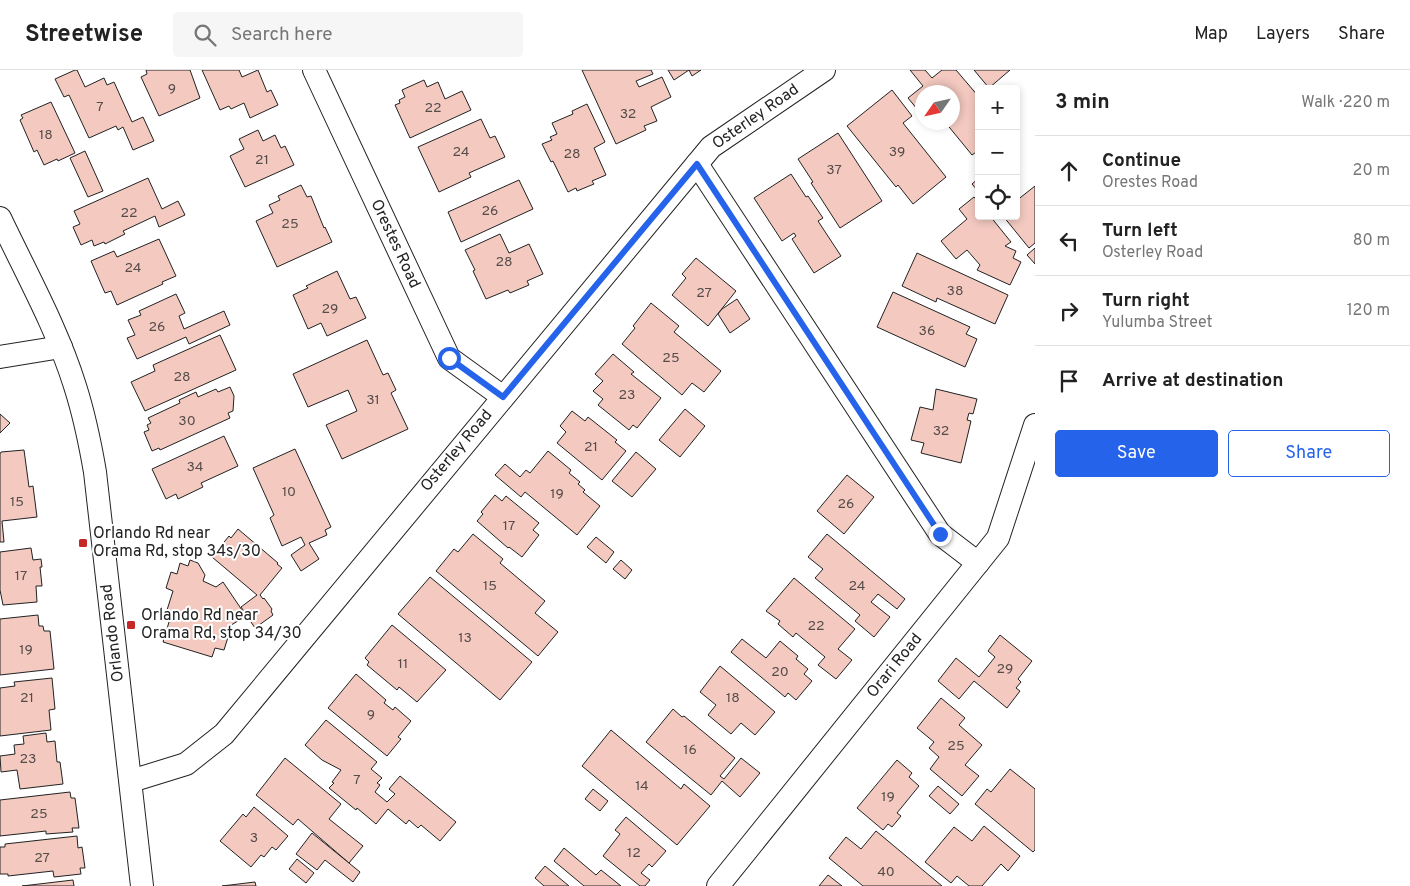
<!DOCTYPE html>
<html lang="en">
<head>
<meta charset="utf-8">
<style>
	body { margin:0; font-family:Overpass,sans-serif; background:#f6f6f6; color:#222 }
	.controls { position:absolute; right:15px; top:15px; display:grid; overflow:hidden; border-radius:5px; box-shadow:0 2px 8px #0003 }
	.controls button { width:45px; height:45px; display:grid; place-items:center; padding:0; border:0; border-bottom:1px solid #e0e0e0; background:#fff; color:#222; font:25px sans-serif }
	.compass { position:absolute; left:915px; top:15px; width:45px; height:45px; border-radius:50%; background:#fff; box-shadow:0 2px 8px #0003; rotate:236deg }
	.stop { position:absolute; width:15px; height:15px; margin:-11px; border:4px solid #2563eb; border-radius:50%; background:#fff }
	.stop.end { background:#2563eb; border-color:#fff; box-shadow:0 1px 5px #0008 }
	.list { margin:0; padding:0; list-style:none }
	h2 { display:flex; justify-content:space-between; align-items:center; height:65px; margin:0; padding:0 20px; font-size:21px }
	h2 small { font-size:16px; font-weight:400; color:#767676 }
	.list li { display:grid; grid-template-columns:32px 1fr auto; gap:15px; align-items:center; box-sizing:border-box; height:70px; padding:0 20px; border-top:1px solid #e0e0e0 }
	.list b { display:block; font-size:19px; white-space:nowrap }
	.list p { margin:0; font-size:16px; white-space:nowrap; color:#767676 }
	.list em { font-size:16px; font-style:normal; color:#767676 }
	.actions { display:flex; gap:10px; padding:15px 20px }
	.actions a { flex:1; padding:11px 0; border:1px solid #2563eb; border-radius:5px; text-align:center; font-size:18px; color:#2563eb }
	.actions .main { background:#2563eb; color:#fff }
	.icon { flex:none; width:28px; height:28px; fill:none; stroke:currentColor; stroke-width:2; stroke-linecap:round; stroke-linejoin:round }
	.map { position:relative; flex:none; width:1035px; height:816px; overflow:hidden }
	header { display:flex; align-items:center; gap:30px; box-sizing:border-box; height:70px; padding:0 25px; background:#fff; border-bottom:1px solid #e0e0e0 }
	header strong { font-size:24px }
	nav { display:flex; gap:28px; margin-inline-start:auto; font-size:18px }
	.search { width:350px; height:45px; background:#f6f6f6; display:flex; align-items:center; gap:12px; box-sizing:border-box; padding:0 18px; border-radius:5px; color:#767676; font-size:19px }
	main { display:flex }
	aside { flex:1; background:#fff }
	.map>svg:first-child { display:block }
	.building { fill:#f3c9c0; stroke:#222 }
	.lines { fill:none; stroke-linecap:round; stroke-linejoin:round }
	.street-casing { stroke:#222; stroke-width:24 }
	.street { stroke:#fff; stroke-width:22 }
	.route { stroke:#2563eb; stroke-width:6 }
	.poi-dot { fill:#c62828; stroke:#fff; stroke-width:2 }
	.labels { text-anchor:middle; dominant-baseline:central; stroke-width:4; stroke-linejoin:round; paint-order:stroke }
	.number-label { font-size:14px; fill:#564c4a }
	.street-label { font-size:16px; fill:#222; stroke:#fff }
	.poi-label { font-size:16px; fill:#222; stroke:#fff; text-anchor:start }
</style>
</head>
<body>
<header>
<strong>Streetwise</strong>
<div class="search"><svg class="icon" aria-label="search" viewBox="0 0 24 24"><circle cx="10" cy="10" r="6"/><path d="M15 15l6 6"/></svg>Search here</div>
<nav><a>Map</a><a>Layers</a><a>Share</a></nav>
</header>
<main>
<div class="map">
<svg width="1035" height="816" viewBox="0 0 1035 816">
	<rect width="100%" height="100%" fill="#fff"/>
	<g class="building">
		<path d="M 75,0 L 77,0 L 85,17 L 104,8 L 107,15 L 114,12 L 132,52 L 143,47 L 154,71 L 133,80 L 123,57 L 118,60 L 116,56 L 89,68 L 69,25 L 64,27 L 55,9 Z"/>
		<path d="M 146,0 L 190,0 L 200,28 L 159,46 L 141,7 L 147,4 Z"/>
		<path d="M 202,0 L 239,0 L 242,7 L 258,0 L 267,22 L 271,20 L 278,35 L 250,48 L 244,33 L 231,39 L 229,36 L 220,40 Z"/>
		<path d="M 582,0 L 651,0 L 653,4 L 636,11 L 639,17 L 662,7 L 671,27 L 651,37 L 657,51 L 644,56 L 646,60 L 616,74 Z"/>
		<path d="M 668,0 L 689,0 L 674,10 Z"/>
		<path d="M 689,0 L 701,0 L 692,6 Z"/>
		<path d="M 910,0 L 925,0 L 932,8 L 942,0 L 956,0 L 979,27 L 979,80 L 972,85 L 945,52 L 952,52 L 952,22 L 922,22 L 922,45 L 908,28 L 923,16 Z"/>
		<path d="M 974,0 L 1010,0 L 989,18 Z"/>
		<path d="M 424,10 L 427,17 L 438,12 L 445,29 L 462,21 L 471,40 L 410,68 L 395,35 L 400,33 L 399,30 L 405,27 L 402,20 Z"/>
		<path d="M 892,20 L 912,46 L 903,53 L 946,107 L 913,134 L 898,115 L 896,117 L 847,56 Z"/>
		<path d="M 51,32 L 75,83 L 58,91 L 57,89 L 44,95 L 37,80 L 34,82 L 20,50 L 23,48 L 21,45 Z"/>
		<path d="M 587,34 L 605,72 L 594,78 L 606,105 L 592,111 L 594,114 L 577,121 L 576,118 L 568,122 L 553,91 L 551,92 L 542,74 L 552,70 L 550,67 L 557,64 L 552,53 L 573,44 L 572,41 Z"/>
		<path d="M 481,49 L 490,68 L 495,66 L 505,87 L 469,103 L 471,107 L 439,122 L 418,77 Z"/>
		<path d="M 258,60 L 263,71 L 275,65 L 281,78 L 285,76 L 294,95 L 245,117 L 230,86 L 244,79 L 239,69 Z"/>
		<path d="M 838,63 L 882,131 L 840,158 L 811,113 L 813,112 L 798,89 Z"/>
		<path d="M 85,81 L 103,121 L 88,127 L 70,88 Z"/>
		<path d="M 791,104 L 806,127 L 808,126 L 823,148 L 818,151 L 841,186 L 814,203 L 792,169 L 796,166 L 794,163 L 782,171 L 754,128 Z"/>
		<path d="M 148,108 L 162,139 L 178,131 L 185,145 L 159,157 L 155,146 L 123,161 L 125,164 L 105,174 L 104,172 L 94,176 L 92,170 L 81,175 L 73,157 L 80,154 L 74,141 Z"/>
		<path d="M 979,108 L 979,120 L 978,121 L 972,114 Z"/>
		<path d="M 519,110 L 533,139 L 461,172 L 448,142 Z"/>
		<path d="M 301,115 L 307,127 L 311,126 L 324,158 L 325,157 L 332,172 L 277,197 L 256,151 L 273,143 L 269,135 L 280,130 L 278,126 Z"/>
		<path d="M 1035,116 L 1035,173 L 1029,178 L 1003,146 L 1016,146 L 1016,131 Z"/>
		<path d="M 974,127 L 979,133 L 979,146 L 990,146 L 1011,172 L 1005,176 L 1016,181 L 1013,188 L 1021,192 L 1010,215 L 977,200 L 980,195 L 967,180 L 956,189 L 941,171 L 967,149 L 959,139 Z"/>
		<path d="M 500,164 L 509,183 L 529,174 L 543,204 L 527,211 L 529,215 L 510,223 L 508,220 L 486,229 L 473,201 L 475,200 L 465,180 Z"/>
		<path d="M 159,169 L 176,206 L 162,212 L 163,214 L 117,235 L 111,221 L 105,223 L 91,191 L 114,181 L 117,187 Z"/>
		<path d="M 1035,178 L 1035,194 L 1027,185 Z"/>
		<path d="M 917,183 L 1008,225 L 995,254 L 937,228 L 936,232 L 902,216 Z"/>
		<path d="M 696,188 L 736,221 L 708,256 L 672,225 L 686,208 L 682,204 Z"/>
		<path d="M 337,201 L 350,229 L 356,227 L 366,248 L 327,266 L 321,253 L 308,259 L 293,225 L 308,218 L 306,216 Z"/>
		<path d="M 893,222 L 970,257 L 966,264 L 977,269 L 965,297 L 877,257 Z"/>
		<path d="M 176,224 L 185,243 L 179,246 L 184,259 L 224,241 L 230,255 L 189,274 L 186,267 L 137,289 L 127,268 L 135,265 L 128,250 L 141,245 L 139,241 Z"/>
		<path d="M 737,229 L 750,249 L 730,263 L 718,244 L 722,239 Z"/>
		<path d="M 651,233 L 679,256 L 674,262 L 721,301 L 704,322 L 692,313 L 682,325 L 622,274 L 635,258 L 633,256 Z"/>
		<path d="M 220,265 L 236,300 L 145,341 L 131,312 L 155,301 L 153,295 Z"/>
		<path d="M 367,270 L 383,305 L 388,303 L 396,320 L 391,323 L 408,359 L 342,389 L 326,355 L 357,341 L 348,320 L 308,337 L 293,304 Z"/>
		<path d="M 613,284 L 634,302 L 631,304 L 661,328 L 637,358 L 633,355 L 629,360 L 598,335 L 603,329 L 593,321 L 603,311 L 595,304 Z"/>
		<path d="M 230,317 L 234,326 L 233,341 L 228,343 L 230,348 L 160,380 L 159,378 L 152,381 L 144,362 L 149,360 L 147,355 L 151,353 L 148,348 L 180,333 L 179,330 L 196,322 L 198,327 L 216,319 L 218,322 Z"/>
		<path d="M 936,319 L 977,329 L 973,344 L 969,343 L 967,350 L 971,351 L 961,393 L 921,383 L 924,373 L 911,370 L 920,337 L 933,340 Z"/>
		<path d="M 685,339 L 705,356 L 680,387 L 659,370 Z"/>
		<path d="M 572,341 L 585,351 L 588,347 L 617,370 L 615,372 L 626,381 L 602,410 L 557,373 L 566,362 L 560,356 Z"/>
		<path d="M 0,344 L 10,353 L 0,363 Z"/>
		<path d="M 224,366 L 238,396 L 201,413 L 203,417 L 178,429 L 176,424 L 166,429 L 152,399 Z"/>
		<path d="M 295,379 L 331,457 L 325,460 L 327,465 L 309,473 L 319,489 L 301,501 L 291,485 L 305,475 L 301,467 L 282,476 L 270,448 L 274,445 L 253,398 Z"/>
		<path d="M 24,380 L 29,417 L 33,416 L 37,447 L 2,451 L 4,472 L 0,472 L 0,384 L 1,382 Z"/>
		<path d="M 548,381 L 571,400 L 569,403 L 580,412 L 578,414 L 585,420 L 583,422 L 600,436 L 577,465 L 525,422 L 521,427 L 495,405 L 505,394 L 520,407 L 526,400 L 530,403 Z"/>
		<path d="M 636,382 L 656,399 L 632,427 L 612,411 Z"/>
		<path d="M 847,405 L 874,427 L 844,464 L 817,441 Z"/>
		<path d="M 495,425 L 502,431 L 506,426 L 539,453 L 533,460 L 539,465 L 522,487 L 509,477 L 508,478 L 477,451 L 483,444 L 481,442 Z"/>
		<path d="M 238,459 L 278,493 L 277,494 L 282,498 L 260,525 L 263,529 L 264,528 L 272,539 L 271,541 L 273,545 L 255,558 L 241,537 L 257,525 L 212,487 L 229,466 L 231,468 Z"/>
		<path d="M 473,464 L 503,489 L 500,493 L 545,531 L 535,543 L 558,562 L 538,586 L 436,501 L 454,479 L 458,482 Z"/>
		<path d="M 827,464 L 905,529 L 897,539 L 878,524 L 871,532 L 890,547 L 874,567 L 855,551 L 860,545 L 815,508 L 823,499 L 808,487 Z"/>
		<path d="M 596,467 L 614,482 L 606,493 L 587,477 Z"/>
		<path d="M 31,478 L 33,490 L 41,489 L 42,497 L 40,497 L 42,516 L 36,516 L 37,532 L 3,535 L 0,520 L 0,482 Z"/>
		<path d="M 190,490 L 198,493 L 205,505 L 203,511 L 216,517 L 223,512 L 246,546 L 228,557 L 229,564 L 224,580 L 215,578 L 212,587 L 163,572 L 172,542 L 167,540 L 173,521 L 166,518 L 171,502 L 177,504 L 180,493 L 188,496 Z"/>
		<path d="M 621,490 L 632,500 L 625,509 L 613,499 Z"/>
		<path d="M 430,507 L 532,592 L 500,630 L 398,544 Z"/>
		<path d="M 794,508 L 855,559 L 838,579 L 852,590 L 836,609 L 818,595 L 825,587 L 796,563 L 793,567 L 778,554 L 780,551 L 766,541 Z"/>
		<path d="M 38,545 L 39,556 L 43,556 L 44,561 L 50,561 L 54,599 L 0,605 L 0,549 Z"/>
		<path d="M 392,555 L 446,600 L 417,632 L 399,617 L 397,620 L 367,595 L 369,592 L 365,588 Z"/>
		<path d="M 1000,565 L 1032,591 L 1018,609 L 1021,612 L 1016,618 L 1020,621 L 1007,638 L 974,611 L 959,629 L 938,611 L 956,588 L 979,607 L 995,587 L 988,581 Z"/>
		<path d="M 742,569 L 766,588 L 780,571 L 798,586 L 796,589 L 808,599 L 804,604 L 812,611 L 796,630 L 788,623 L 785,627 L 731,582 Z"/>
		<path d="M 720,596 L 775,642 L 755,665 L 741,653 L 731,664 L 708,645 L 716,635 L 700,622 Z"/>
		<path d="M 356,604 L 386,630 L 384,633 L 393,640 L 395,637 L 411,651 L 398,667 L 401,669 L 387,686 L 328,638 Z"/>
		<path d="M 52,608 L 55,639 L 49,640 L 51,660 L 0,666 L 0,618 L 15,616 L 14,612 Z"/>
		<path d="M 941,628 L 965,648 L 959,655 L 982,675 L 965,695 L 979,706 L 962,726 L 930,699 L 939,687 L 929,678 L 934,672 L 917,658 Z"/>
		<path d="M 673,639 L 682,647 L 684,646 L 735,688 L 720,706 L 724,709 L 741,688 L 760,703 L 740,727 L 722,711 L 711,725 L 646,672 Z"/>
		<path d="M 326,650 L 377,692 L 371,699 L 382,708 L 377,713 L 380,715 L 375,722 L 387,732 L 395,724 L 389,719 L 400,706 L 456,752 L 440,771 L 421,755 L 418,758 L 409,750 L 406,754 L 388,739 L 376,754 L 357,738 L 356,740 L 329,718 L 334,713 L 332,712 L 341,700 L 322,690 L 305,675 Z"/>
		<path d="M 611,660 L 681,719 L 684,714 L 710,736 L 677,775 L 582,696 Z"/>
		<path d="M 46,663 L 47,672 L 55,671 L 57,692 L 60,692 L 63,714 L 20,719 L 17,700 L 1,702 L 0,686 L 15,684 L 14,675 L 24,674 L 23,666 Z"/>
		<path d="M 285,688 L 341,734 L 329,749 L 363,776 L 349,793 L 298,749 L 293,755 L 256,725 Z"/>
		<path d="M 897,690 L 912,703 L 909,707 L 919,716 L 897,743 L 901,746 L 892,757 L 888,754 L 883,760 L 857,738 Z"/>
		<path d="M 1010,699 L 1035,719 L 1035,780 L 1033,782 L 975,734 L 987,719 L 991,722 Z"/>
		<path d="M 938,716 L 959,734 L 950,744 L 929,726 Z"/>
		<path d="M 593,719 L 608,731 L 600,741 L 585,729 Z"/>
		<path d="M 70,722 L 71,728 L 75,728 L 79,758 L 72,758 L 73,762 L 46,764 L 46,761 L 0,766 L 0,730 Z"/>
		<path d="M 254,737 L 288,766 L 276,780 L 272,777 L 264,787 L 261,785 L 251,797 L 220,771 L 243,744 L 246,747 Z"/>
		<path d="M 626,747 L 666,781 L 652,797 L 649,794 L 641,803 L 650,810 L 645,816 L 640,816 L 603,786 L 620,764 L 615,760 Z"/>
		<path d="M 984,756 L 1020,786 L 1008,801 L 1001,794 L 982,816 L 969,816 L 957,806 L 951,813 L 925,792 L 954,757 L 972,771 Z"/>
		<path d="M 876,761 L 942,816 L 863,816 L 829,788 L 846,767 L 861,779 Z"/>
		<path d="M 312,763 L 360,802 L 353,812 L 325,790 L 317,800 L 296,784 Z"/>
		<path d="M 77,766 L 78,778 L 82,777 L 85,798 L 80,798 L 81,804 L 54,807 L 53,801 L 8,806 L 8,804 L 0,804 L 0,777 L 5,777 L 5,774 Z"/>
		<path d="M 564,778 L 596,805 L 601,800 L 621,816 L 584,816 L 554,791 Z"/>
		<path d="M 297,789 L 314,803 L 306,813 L 289,799 Z"/>
		<path d="M 545,796 L 569,816 L 544,816 L 535,808 Z"/>
		<path d="M 828,805 L 842,816 L 819,816 Z"/>
		<path d="M 73,810 L 74,816 L 22,816 Z"/>
		<path d="M 255,812 L 256,816 L 222,816 Z"/>
	</g>
	<g class="lines">
		<defs>
			<g id="street">
				<path d="M 314,0 L 449,288 L 503,327"/>
				<path d="M 697,94 L 940,464 L 978,493"/>
				<path d="M 0,148 C 26,203 57,258 75,316 C 84,344 90,373 95,402 L 142,816"/>
				<path d="M 0,287 L 61,277"/>
				<path d="M 131,711 L 186,694 L 224,664 L 711,77 L 824,0"/>
				<path d="M 718,816 L 998,468 L 1035,355"/>
			</g>
		</defs>
		<use href="#street" class="street-casing"/>
		<use href="#street" class="street"/>
	</g>
	<g class="lines">
		<path class="route" d="M 449,288 L 503,327 L 697,94 L 940,464"/>
	</g>
	<g class="poi-dot">
		<rect x="78" y="468" width="10" height="10" rx="2.5"/>
		<rect x="126" y="550" width="10" height="10" rx="2.5"/>
	</g>
	<g class="labels">
		<g class="number-label">
			<text x="172" y="19">9</text>
			<text x="100" y="37">7</text>
			<text x="433" y="38">22</text>
			<text x="628" y="44">32</text>
			<text x="46" y="65">18</text>
			<text x="461" y="82">24</text>
			<text x="897" y="82">39</text>
			<text x="572" y="84">28</text>
			<text x="262" y="90">21</text>
			<text x="834" y="100">37</text>
			<text x="490" y="141">26</text>
			<text x="129" y="143">22</text>
			<text x="290" y="154">25</text>
			<text x="504" y="192">28</text>
			<text x="133" y="198">24</text>
			<text x="955" y="221">38</text>
			<text x="704" y="223">27</text>
			<text x="330" y="239">29</text>
			<text x="157" y="257">26</text>
			<text x="927" y="261">36</text>
			<text x="671" y="288">25</text>
			<text x="182" y="307">28</text>
			<text x="627" y="325">23</text>
			<text x="373" y="330">31</text>
			<text x="187" y="351">30</text>
			<text x="941" y="361">32</text>
			<text x="591" y="377">21</text>
			<text x="195" y="397">34</text>
			<text x="289" y="422">10</text>
			<text x="557" y="424">19</text>
			<text x="17" y="432">15</text>
			<text x="846" y="434">26</text>
			<text x="509" y="456">17</text>
			<text x="21" y="506">17</text>
			<text x="490" y="516">15</text>
			<text x="857" y="516">24</text>
			<text x="816" y="556">22</text>
			<text x="465" y="568">13</text>
			<text x="26" y="580">19</text>
			<text x="403" y="594">11</text>
			<text x="1005" y="599">29</text>
			<text x="780" y="602">20</text>
			<text x="27" y="628">21</text>
			<text x="733" y="628">18</text>
			<text x="371" y="645">9</text>
			<text x="956" y="676">25</text>
			<text x="690" y="680">16</text>
			<text x="28" y="689">23</text>
			<text x="357" y="710">7</text>
			<text x="642" y="716">14</text>
			<text x="888" y="727">19</text>
			<text x="39" y="744">25</text>
			<text x="254" y="768">3</text>
			<text x="634" y="783">12</text>
			<text x="42" y="788">27</text>
			<text x="886" y="802">40</text>
		</g>
		<g class="street-label">
			<text transform="translate(756 47) rotate(-35)">Osterley Road</text>
			<text transform="translate(395 174) rotate(65)">Orestes Road</text>
			<text transform="translate(457 381) rotate(-50)">Osterley Road</text>
			<text transform="translate(113 563) rotate(-97)">Orlando Road</text>
			<text transform="translate(895 596) rotate(-51)">Orari Road</text>
		</g>
		<g class="poi-label">
			<text x="93" y="464">Orlando Rd near<tspan x="93" dy="18">Orama Rd, stop 34s/30</tspan></text>
			<text x="141" y="546">Orlando Rd near<tspan x="141" dy="18">Orama Rd, stop 34/30</tspan></text>
		</g>
	</g>
</svg>
<div class="controls">
<button>+</button>
<button>−</button>
<button><svg class="icon" aria-label="locate" viewBox="0 0 24 24"><circle cx="12" cy="12" r="6"/><path d="M12 2v4M12 18v4M2 12h4M18 12h4"/></svg></button>
</div>
<svg class="compass" viewBox="-18 -18 36 36"><path d="M0-13l5 13h-10z" fill="#e53935"/><path d="M0 13l5-13h-10z" fill="#767676"/></svg>
<div class="stop" style="left:449px;top:288px"></div>
<div class="stop end" style="left:940px;top:464px"></div>
</div>
<aside>
<h2>3 min<small>Walk · 220 m</small></h2>
<ul class="list">
<li><svg class="icon" aria-label="ahead" viewBox="0 0 24 24"><path d="M12 20V5M6 11l6-6 6 6"/></svg><div><b>Continue</b><p>Orestes Road</p></div><em>20 m</em></li>
<li><svg class="icon" aria-label="left" viewBox="0 0 24 24"><path d="M17 20v-9H6M10 6l-5 5 5 5"/></svg><div><b>Turn left</b><p>Osterley Road</p></div><em>80 m</em></li>
<li><svg class="icon" aria-label="right" viewBox="0 0 24 24"><path d="M7 20v-9h11M14 6l5 5-5 5"/></svg><div><b>Turn right</b><p>Yulumba Street</p></div><em>120 m</em></li>
<li><svg class="icon" aria-label="arrive" viewBox="0 0 24 24"><path d="M6 21V4h12l-3 4 3 4H6"/></svg><div><b>Arrive at destination</b></div></li>
</ul>
<div class="actions"><a class="main">Save</a><a>Share</a></div>
</aside>
</main>
</body>
</html>
